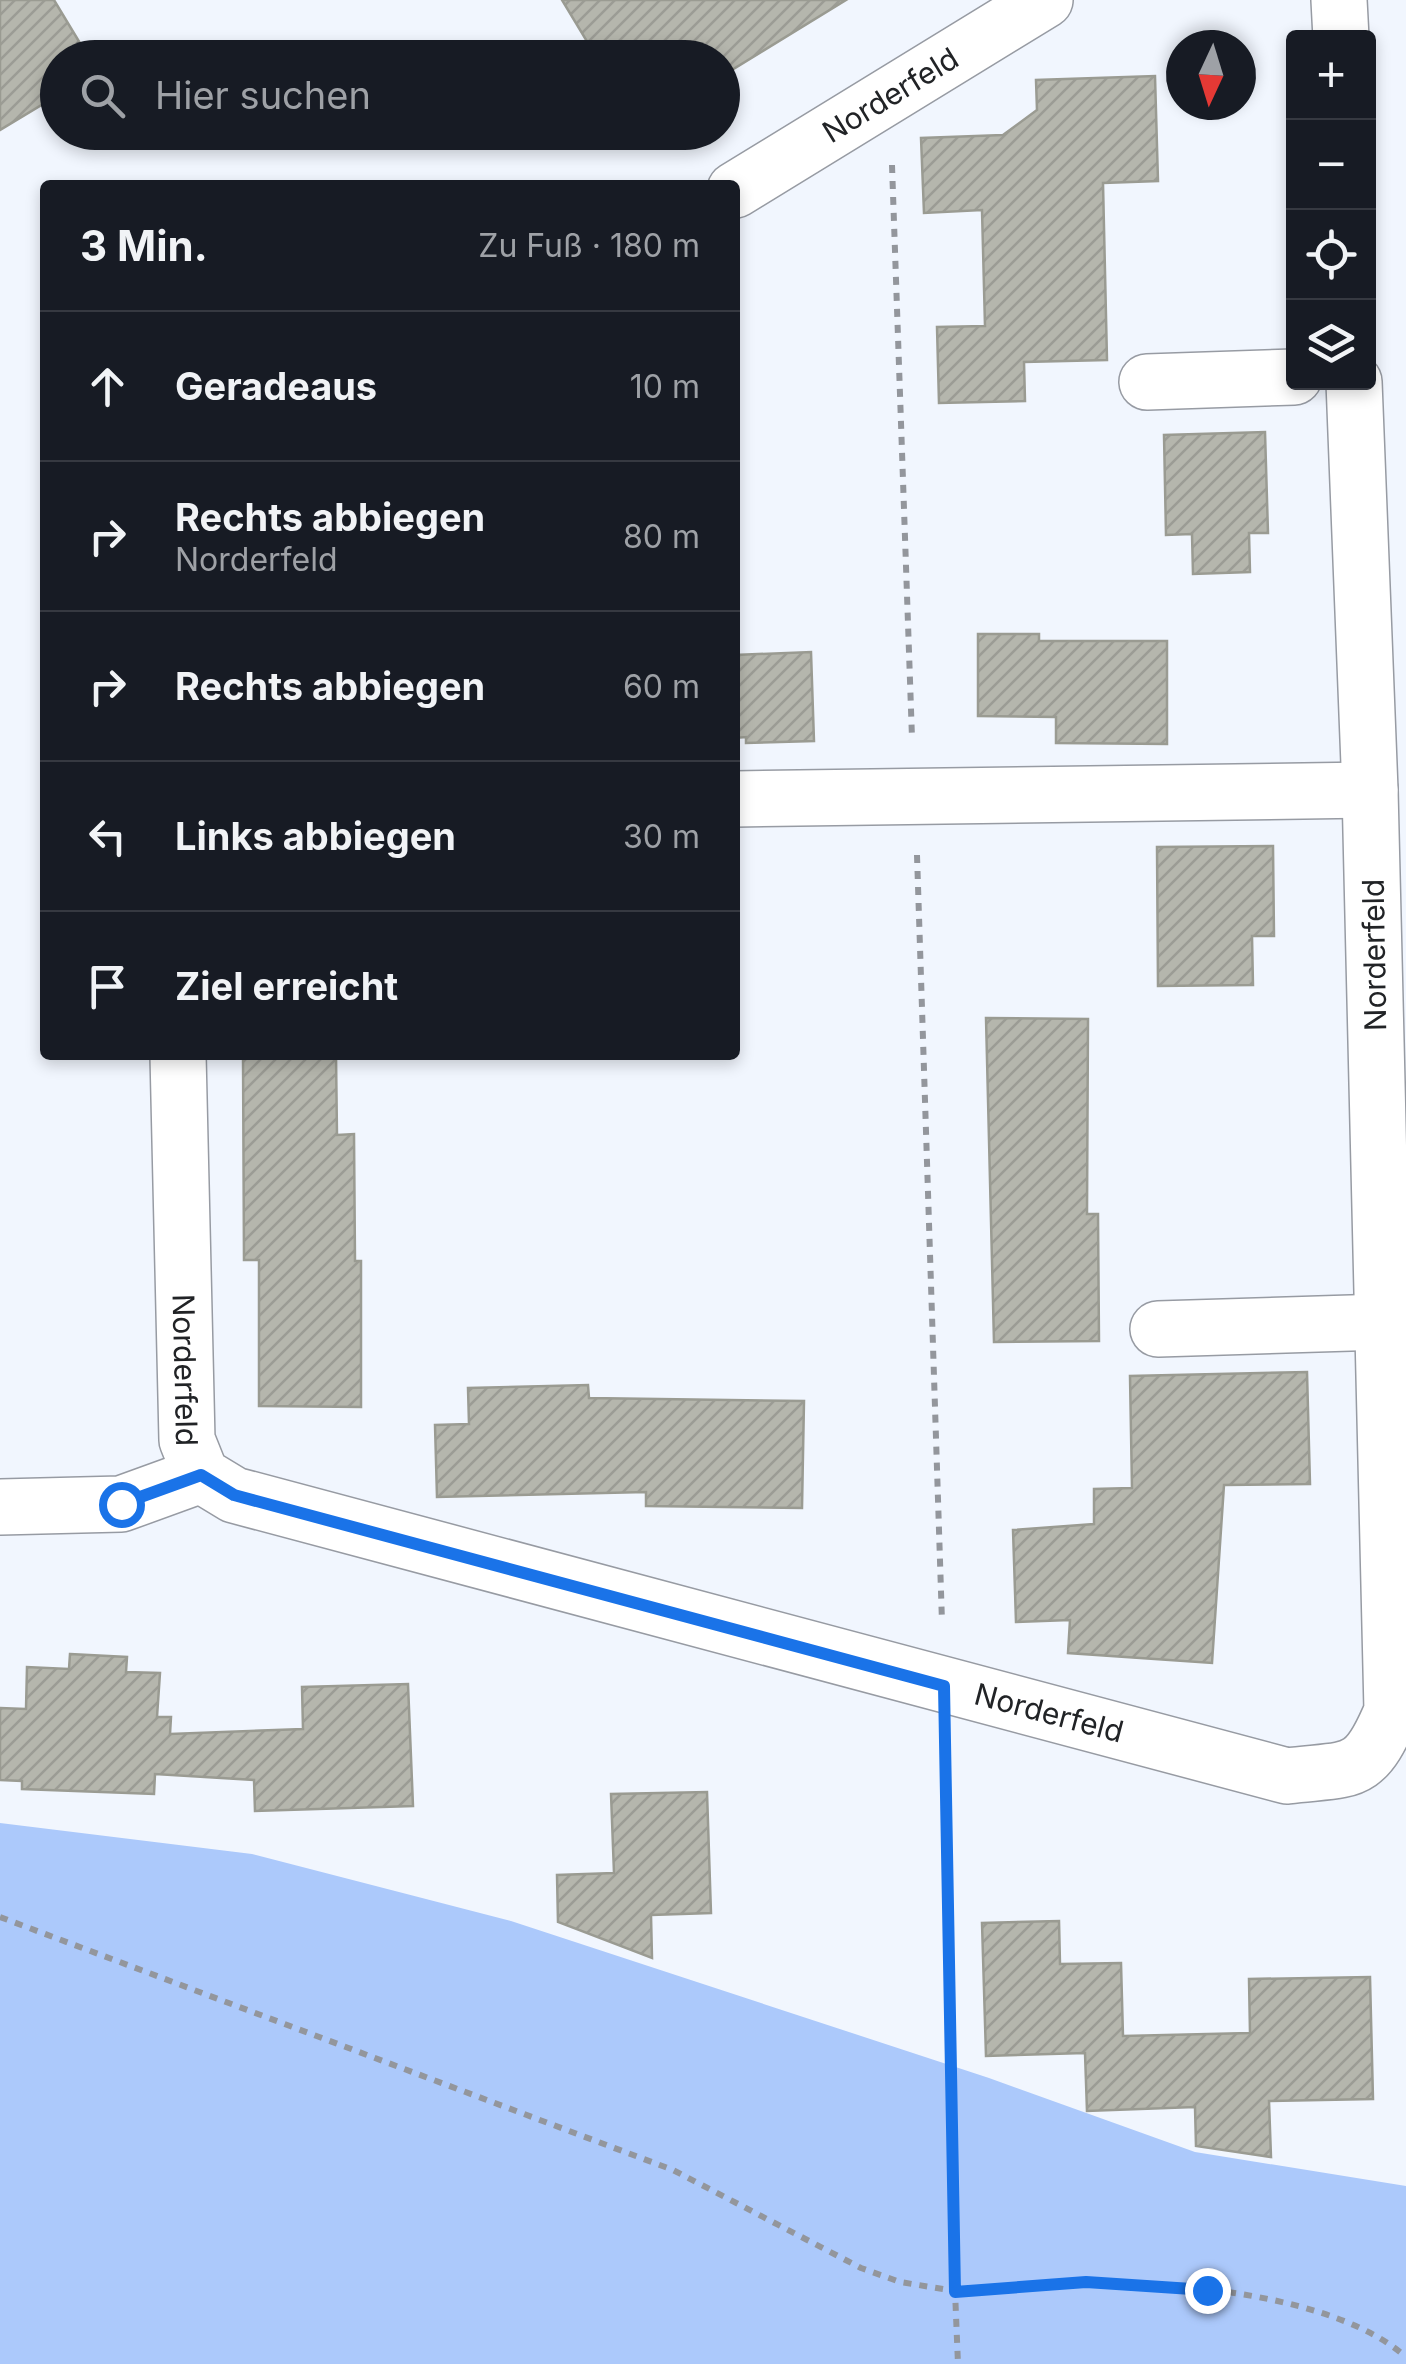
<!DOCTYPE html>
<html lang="de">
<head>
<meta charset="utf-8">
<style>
	body { margin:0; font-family:Inter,sans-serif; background:#242831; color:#f1f3f6 }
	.controls { position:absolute; right:30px; top:30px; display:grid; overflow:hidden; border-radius:10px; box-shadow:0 5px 15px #0003 }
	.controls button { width:90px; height:90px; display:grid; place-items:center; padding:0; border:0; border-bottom:2px solid #363941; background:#171b24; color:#f1f3f6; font:50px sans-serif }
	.compass { position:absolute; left:1166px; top:30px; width:90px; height:90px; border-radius:50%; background:#171b24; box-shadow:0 5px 15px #0003; rotate:184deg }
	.stop { position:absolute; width:30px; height:30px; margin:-22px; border:8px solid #1a73e8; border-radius:50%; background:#fff }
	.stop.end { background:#1a73e8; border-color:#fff; box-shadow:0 2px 10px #0008 }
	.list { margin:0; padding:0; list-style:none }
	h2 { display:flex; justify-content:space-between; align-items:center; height:130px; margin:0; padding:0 40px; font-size:42px }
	h2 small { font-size:32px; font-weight:400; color:#9ea1a6 }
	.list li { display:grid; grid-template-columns:65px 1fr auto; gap:30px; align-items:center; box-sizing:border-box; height:150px; padding:0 40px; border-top:2px solid #363941 }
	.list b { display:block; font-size:38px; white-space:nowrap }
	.list p { margin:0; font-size:32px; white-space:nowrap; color:#9ea1a6 }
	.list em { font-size:32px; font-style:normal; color:#9ea1a6 }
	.icon { flex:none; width:55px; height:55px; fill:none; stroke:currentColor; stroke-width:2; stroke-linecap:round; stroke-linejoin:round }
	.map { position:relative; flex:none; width:1406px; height:2364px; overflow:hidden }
	.search { position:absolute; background:#171b24; box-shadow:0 5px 15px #0003; left:40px; top:40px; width:700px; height:110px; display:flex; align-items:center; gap:25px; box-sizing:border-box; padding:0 35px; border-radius:55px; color:#9ea1a6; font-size:38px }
	.panel { position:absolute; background:#171b24; box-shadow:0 5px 15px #0003; left:40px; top:180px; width:700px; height:880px; border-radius:10px }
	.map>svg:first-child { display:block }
	.green { fill:#acc9fb }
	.building { fill:url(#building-hatch); stroke:#9a9b92; stroke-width:2.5 }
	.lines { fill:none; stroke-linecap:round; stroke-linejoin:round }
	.minor-casing { stroke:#979ba3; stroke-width:58 }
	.path { stroke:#93969c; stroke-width:6; stroke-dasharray:8 8; stroke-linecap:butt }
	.minor { stroke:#fff; stroke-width:55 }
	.route { stroke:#1a73e8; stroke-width:12 }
	.labels { text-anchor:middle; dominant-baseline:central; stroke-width:8; stroke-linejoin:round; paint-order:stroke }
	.street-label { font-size:30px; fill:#212326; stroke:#fff }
</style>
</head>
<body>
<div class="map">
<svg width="1406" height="2364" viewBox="0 0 1406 2364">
	<defs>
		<pattern id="building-hatch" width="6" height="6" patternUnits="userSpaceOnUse" patternTransform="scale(2.5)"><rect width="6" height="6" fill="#b5b6ad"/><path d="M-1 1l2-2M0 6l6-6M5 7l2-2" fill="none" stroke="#9b9c95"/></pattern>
	</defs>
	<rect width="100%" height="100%" fill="#f1f6fe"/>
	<path class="green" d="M 0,1823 L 252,1854 L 511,1921 L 989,2078 L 1195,2152 L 1406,2186 L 1406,2364 L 0,2364 Z"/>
	<g class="building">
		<path d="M 0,0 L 54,0 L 89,58 L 58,58 L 58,95 L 0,130 Z"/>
		<path d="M 562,0 L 846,0 L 722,76 L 722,58 L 597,58 Z"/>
		<path d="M 1155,76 L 1158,181 L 1103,183 L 1107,360 L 1024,362 L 1025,401 L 939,403 L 937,327 L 985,326 L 982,210 L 924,213 L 921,138 L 1003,135 L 1037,110 L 1036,80 Z"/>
		<path d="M 1265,432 L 1268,533 L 1249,533 L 1250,572 L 1193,574 L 1192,534 L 1166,535 L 1164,435 Z"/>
		<path d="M 978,634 L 1039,634 L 1039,641 L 1167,641 L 1167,744 L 1056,743 L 1056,717 L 978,716 Z"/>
		<path d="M 811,652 L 814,741 L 746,743 L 746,737 L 735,738 L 735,655 Z"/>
		<path d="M 1273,846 L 1274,936 L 1252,936 L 1253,985 L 1158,986 L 1157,847 Z"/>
		<path d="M 986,1018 L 1088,1019 L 1087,1214 L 1098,1214 L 1099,1341 L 994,1342 Z"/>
		<path d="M 243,1055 L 336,1055 L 337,1135 L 354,1134 L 355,1261 L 361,1261 L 361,1407 L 259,1406 L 259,1260 L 244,1260 Z"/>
		<path d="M 1307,1372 L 1310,1484 L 1224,1485 L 1212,1663 L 1068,1653 L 1070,1620 L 1016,1622 L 1013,1530 L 1094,1524 L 1094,1489 L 1132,1488 L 1130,1376 Z"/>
		<path d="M 588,1385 L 589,1398 L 804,1401 L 802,1508 L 646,1506 L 646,1492 L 437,1497 L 435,1425 L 469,1424 L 468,1388 Z"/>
		<path d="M 70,1654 L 127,1657 L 126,1672 L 160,1673 L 157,1717 L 171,1717 L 170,1734 L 303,1729 L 302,1687 L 408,1684 L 413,1806 L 255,1811 L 254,1780 L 155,1774 L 154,1794 L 22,1789 L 22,1781 L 0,1780 L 0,1708 L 26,1709 L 27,1667 L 69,1669 Z"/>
		<path d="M 707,1792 L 711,1913 L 651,1915 L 652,1958 L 558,1922 L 557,1875 L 614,1873 L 611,1794 Z"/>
		<path d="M 1059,1921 L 1060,1964 L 1121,1963 L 1123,2036 L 1250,2033 L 1249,1979 L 1370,1977 L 1373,2099 L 1269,2101 L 1271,2157 L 1196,2146 L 1195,2107 L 1087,2111 L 1085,2053 L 986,2056 L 982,1923 Z"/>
	</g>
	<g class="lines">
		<defs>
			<g id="minor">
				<path d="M 1339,0 L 1341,38"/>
				<path id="s1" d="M 735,190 L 1045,0"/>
				<path d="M 1147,382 L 1294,377"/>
				<path d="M 735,799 L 1370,790"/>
				<path id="s2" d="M 178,1055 L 187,1440 L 201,1475 L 234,1495 L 1287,1776 C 1353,1768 1364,1778 1392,1711 L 1370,790 L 1354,382"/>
				<path d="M 1158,1329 L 1383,1322"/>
				<path d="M 0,1507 L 121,1504 L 201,1475"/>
			</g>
		</defs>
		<use href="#minor" class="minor-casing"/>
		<g class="path">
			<path d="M 892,165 L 912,738"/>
			<path d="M 917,855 L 942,1622"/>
			<path d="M 945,1749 L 955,2291 C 999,2288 1043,2282 1087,2282 C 1177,2282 1336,2295 1406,2357"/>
			<path d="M 0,1917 L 673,2170 L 861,2268 L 900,2282 L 955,2291 L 958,2364"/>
		</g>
		<use href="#minor" class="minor"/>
	</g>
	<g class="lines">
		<path class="route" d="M 121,1504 L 201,1475 L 234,1495 L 944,1686 L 955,2292 L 1086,2282 L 1207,2290"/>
	</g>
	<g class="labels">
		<g class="street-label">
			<text stroke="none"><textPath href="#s1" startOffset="182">Norderfeld</textPath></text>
			<text transform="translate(1374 955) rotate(-91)">Norderfeld</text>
			<text stroke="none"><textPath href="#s2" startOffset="315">Norderfeld</textPath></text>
			<text stroke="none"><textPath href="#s2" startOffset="1305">Norderfeld</textPath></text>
		</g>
	</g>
</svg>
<div class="controls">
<button>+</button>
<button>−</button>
<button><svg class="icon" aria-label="locate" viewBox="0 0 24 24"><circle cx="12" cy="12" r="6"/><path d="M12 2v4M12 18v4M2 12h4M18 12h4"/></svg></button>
<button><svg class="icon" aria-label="layers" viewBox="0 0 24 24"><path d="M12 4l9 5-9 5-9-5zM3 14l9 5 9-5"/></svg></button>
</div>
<svg class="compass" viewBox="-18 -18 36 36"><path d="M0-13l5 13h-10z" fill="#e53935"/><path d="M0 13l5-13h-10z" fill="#9ea1a6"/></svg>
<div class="stop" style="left:121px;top:1504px"></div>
<div class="stop end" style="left:1207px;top:2290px"></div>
<div class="search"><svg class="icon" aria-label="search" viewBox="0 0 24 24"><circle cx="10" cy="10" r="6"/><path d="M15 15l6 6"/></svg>Hier suchen</div>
<section class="panel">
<h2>3 Min.<small>Zu Fuß · 180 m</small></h2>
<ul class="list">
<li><svg class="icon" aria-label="ahead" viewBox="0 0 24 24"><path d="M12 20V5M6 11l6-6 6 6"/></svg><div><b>Geradeaus</b></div><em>10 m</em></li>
<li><svg class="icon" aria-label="right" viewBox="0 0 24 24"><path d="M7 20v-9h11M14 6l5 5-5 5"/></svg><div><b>Rechts abbiegen</b><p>Norderfeld</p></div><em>80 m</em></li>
<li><svg class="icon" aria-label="right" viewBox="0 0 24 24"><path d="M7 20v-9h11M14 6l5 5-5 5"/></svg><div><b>Rechts abbiegen</b></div><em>60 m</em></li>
<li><svg class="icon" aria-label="left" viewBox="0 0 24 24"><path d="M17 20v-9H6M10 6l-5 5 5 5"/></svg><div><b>Links abbiegen</b></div><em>30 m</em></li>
<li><svg class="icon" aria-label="arrive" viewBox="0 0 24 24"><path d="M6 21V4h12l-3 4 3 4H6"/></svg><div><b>Ziel erreicht</b></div></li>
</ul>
</section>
</div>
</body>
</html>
